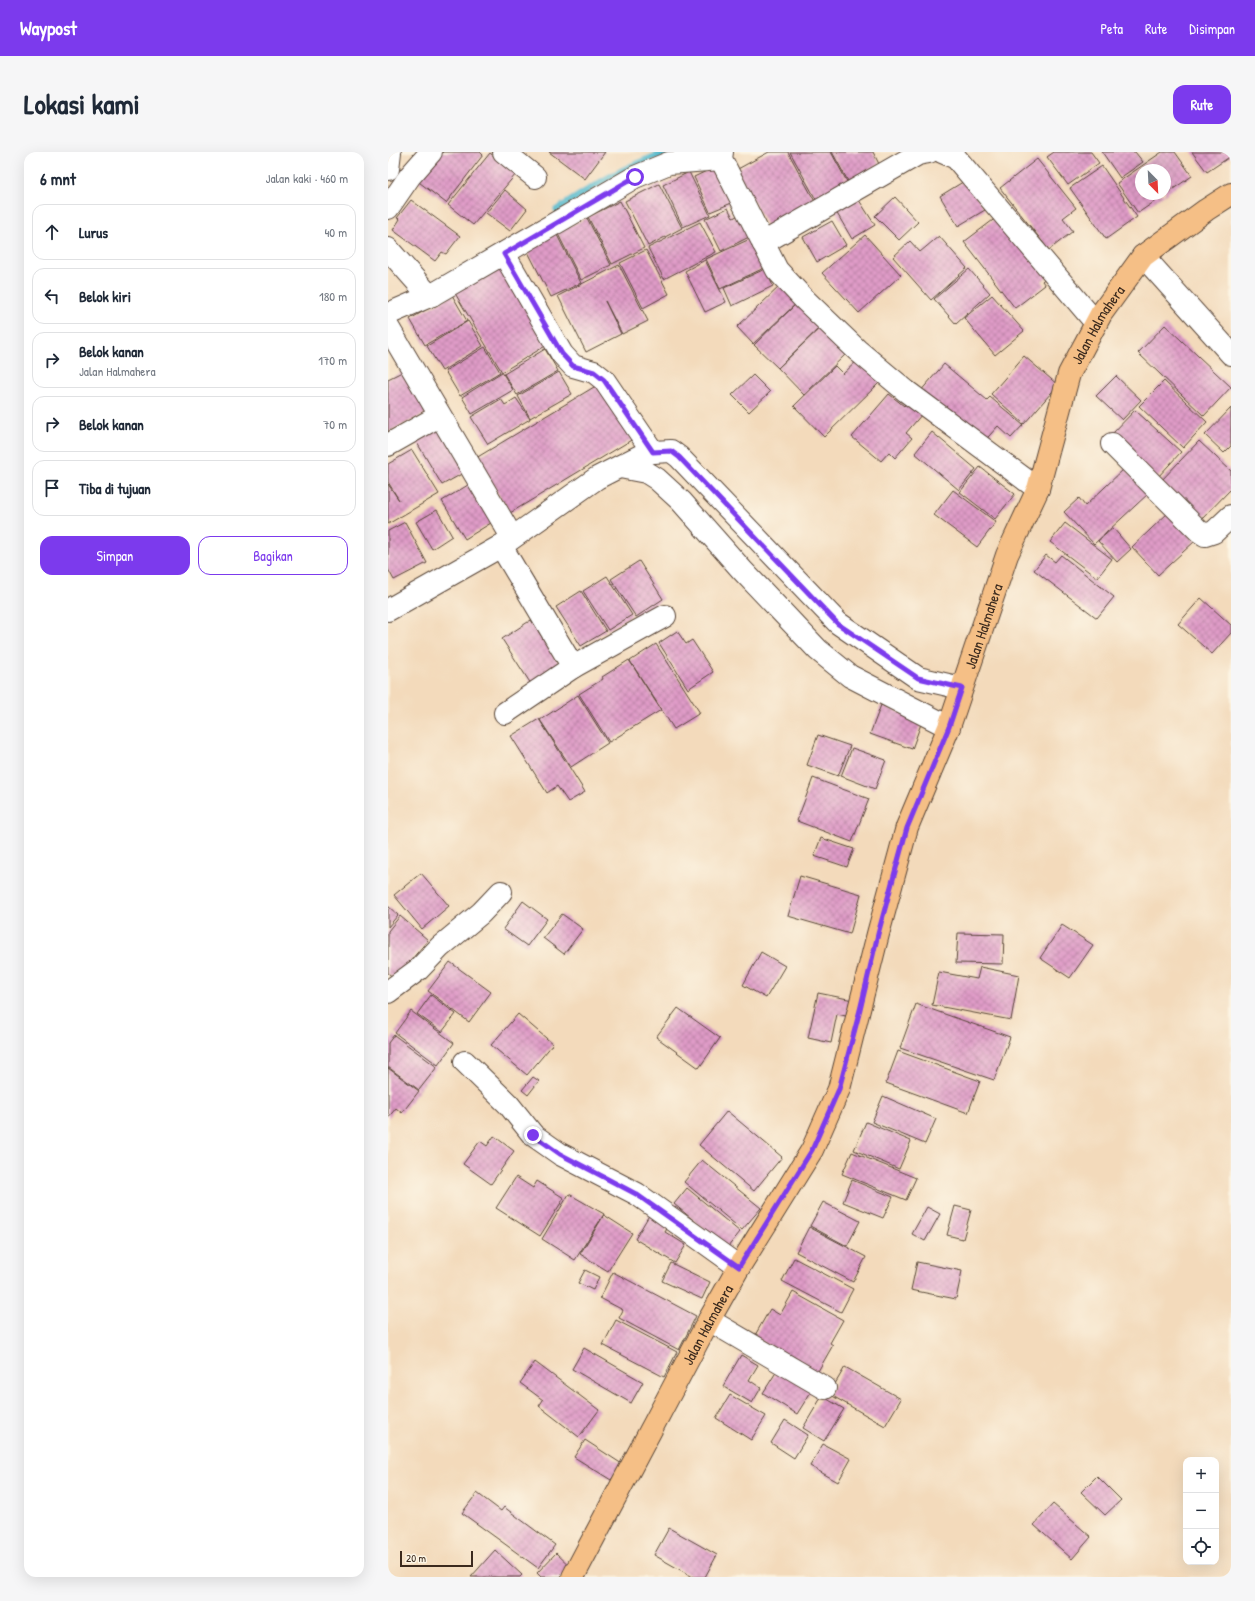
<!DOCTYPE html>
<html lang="id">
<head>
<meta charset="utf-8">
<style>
	body { margin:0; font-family:"Patrick Hand",sans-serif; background:#f6f6f7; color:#1f2937 }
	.controls { position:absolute; right:12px; bottom:12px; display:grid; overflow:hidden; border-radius:8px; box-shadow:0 4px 16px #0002 }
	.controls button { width:36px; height:36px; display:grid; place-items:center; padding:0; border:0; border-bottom:1px solid #e0e1e3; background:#fff; color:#1f2937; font:20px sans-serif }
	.compass { position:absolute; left:747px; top:12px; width:36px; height:36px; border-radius:50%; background:#fff; box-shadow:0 4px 16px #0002; rotate:156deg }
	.scale { position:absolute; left:12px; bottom:10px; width:73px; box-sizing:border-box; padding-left:4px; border:2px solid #3b2a1e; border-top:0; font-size:11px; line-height:14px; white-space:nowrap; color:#3b2a1e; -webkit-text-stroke:3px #fcf5e5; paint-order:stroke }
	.stop { position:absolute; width:12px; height:12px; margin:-9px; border:3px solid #7c3aed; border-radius:50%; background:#fff }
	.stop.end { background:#7c3aed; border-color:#fff; box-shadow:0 1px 4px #0008 }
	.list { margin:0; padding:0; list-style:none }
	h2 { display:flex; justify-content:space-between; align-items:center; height:52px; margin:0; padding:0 16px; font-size:17px }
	h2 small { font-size:13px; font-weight:400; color:#747a83 }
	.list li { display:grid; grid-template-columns:26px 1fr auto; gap:12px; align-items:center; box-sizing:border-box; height:56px; margin:0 8px 8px; padding:0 8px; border:1px solid #e0e1e3; border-radius:12px }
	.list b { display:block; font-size:15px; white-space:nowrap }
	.list p { margin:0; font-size:13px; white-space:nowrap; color:#747a83 }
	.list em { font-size:13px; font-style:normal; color:#747a83 }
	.actions { display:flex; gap:8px; padding:12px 16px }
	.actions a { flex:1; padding:9px 0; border:1px solid #7c3aed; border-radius:12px; text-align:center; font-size:14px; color:#7c3aed }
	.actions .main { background:#7c3aed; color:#fff }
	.icon { flex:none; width:22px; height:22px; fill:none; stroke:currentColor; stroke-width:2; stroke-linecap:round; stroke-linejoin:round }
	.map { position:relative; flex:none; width:843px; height:1425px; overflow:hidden; border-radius:12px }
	header { display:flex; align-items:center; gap:24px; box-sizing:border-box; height:56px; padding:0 20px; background:#7c3aed; color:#fff }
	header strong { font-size:19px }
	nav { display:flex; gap:22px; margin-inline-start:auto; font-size:14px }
	.intro { display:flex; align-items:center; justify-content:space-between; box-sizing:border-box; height:96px; padding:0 24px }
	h1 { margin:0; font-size:28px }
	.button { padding:10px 18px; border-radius:12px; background:#7c3aed; color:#fff; font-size:14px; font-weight:700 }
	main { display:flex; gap:24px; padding:0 24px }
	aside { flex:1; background:#fff; border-radius:12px; box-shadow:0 4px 16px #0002 }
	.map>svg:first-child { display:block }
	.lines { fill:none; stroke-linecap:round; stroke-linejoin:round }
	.stream { stroke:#4eb7cc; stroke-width:7 }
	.building { fill:url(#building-cross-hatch); fill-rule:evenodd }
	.street-casing { stroke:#574436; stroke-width:24 }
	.primary-casing { stroke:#574436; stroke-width:24 }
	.street { stroke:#fff; stroke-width:22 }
	.primary { stroke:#f5bf86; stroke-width:22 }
	.route { stroke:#7c3aed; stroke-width:5 }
	.labels { text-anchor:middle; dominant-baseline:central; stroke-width:3.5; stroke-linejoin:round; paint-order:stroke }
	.street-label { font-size:15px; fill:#3b2a1e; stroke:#fcf5e5 }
</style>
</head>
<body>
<header>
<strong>Waypost</strong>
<nav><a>Peta</a><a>Rute</a><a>Disimpan</a></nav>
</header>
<div class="intro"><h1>Lokasi kami</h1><a class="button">Rute</a></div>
<main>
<aside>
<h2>6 mnt<small>Jalan kaki · 460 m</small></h2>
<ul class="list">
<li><svg class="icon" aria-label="ahead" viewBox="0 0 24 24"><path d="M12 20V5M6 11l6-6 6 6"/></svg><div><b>Lurus</b></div><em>40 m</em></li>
<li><svg class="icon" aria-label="left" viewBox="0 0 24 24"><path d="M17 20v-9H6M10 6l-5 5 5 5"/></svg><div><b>Belok kiri</b></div><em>180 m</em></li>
<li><svg class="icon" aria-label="right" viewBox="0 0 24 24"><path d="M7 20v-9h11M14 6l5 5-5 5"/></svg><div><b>Belok kanan</b><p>Jalan Halmahera</p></div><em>170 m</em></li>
<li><svg class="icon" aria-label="right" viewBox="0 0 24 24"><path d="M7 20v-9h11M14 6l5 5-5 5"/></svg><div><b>Belok kanan</b></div><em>70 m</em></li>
<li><svg class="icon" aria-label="arrive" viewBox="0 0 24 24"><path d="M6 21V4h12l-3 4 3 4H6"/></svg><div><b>Tiba di tujuan</b></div></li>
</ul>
<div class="actions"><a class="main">Simpan</a><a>Bagikan</a></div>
</aside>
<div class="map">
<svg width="843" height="1425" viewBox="0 0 843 1425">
	<defs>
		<pattern id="building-cross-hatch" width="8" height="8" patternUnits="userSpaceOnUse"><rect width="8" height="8" fill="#df9bc7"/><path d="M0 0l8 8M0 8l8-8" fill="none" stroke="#b67fa1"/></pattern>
	</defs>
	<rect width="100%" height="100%" fill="#fcf5e5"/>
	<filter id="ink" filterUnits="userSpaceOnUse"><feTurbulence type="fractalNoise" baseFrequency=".025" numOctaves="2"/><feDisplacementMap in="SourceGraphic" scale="8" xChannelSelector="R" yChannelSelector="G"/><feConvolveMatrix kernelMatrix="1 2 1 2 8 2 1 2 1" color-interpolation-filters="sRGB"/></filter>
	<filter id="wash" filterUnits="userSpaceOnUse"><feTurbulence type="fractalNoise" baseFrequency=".012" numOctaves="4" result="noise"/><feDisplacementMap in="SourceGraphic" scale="16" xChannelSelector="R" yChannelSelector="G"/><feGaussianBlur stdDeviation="0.9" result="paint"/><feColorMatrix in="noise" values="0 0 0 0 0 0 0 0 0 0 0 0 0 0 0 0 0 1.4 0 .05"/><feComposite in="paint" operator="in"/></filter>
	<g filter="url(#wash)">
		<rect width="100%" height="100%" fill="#f3dabb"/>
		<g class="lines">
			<path class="stream" d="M 169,58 C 204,35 237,13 278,1"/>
		</g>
		<g id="blocks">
			<g class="building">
				<path d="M 47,0 L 92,0 L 95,3 L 58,51 L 27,27 Z"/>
				<path d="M 161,0 L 217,0 L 197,27 Z"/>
				<path d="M 381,0 L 400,0 L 430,55 L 383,81 L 348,18 Z"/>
				<path d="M 402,0 L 443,0 L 463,37 L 431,53 Z"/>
				<path d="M 444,0 L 485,0 L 491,12 L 460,29 Z"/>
				<path d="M 666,0 L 703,0 L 711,11 L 680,33 L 659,5 Z"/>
				<path d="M 714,0 L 747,0 L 755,10 L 732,26 Z"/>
				<path d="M 774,0 L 787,0 L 804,24 L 750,61 L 729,31 ZM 753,18 L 777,18 L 777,42 L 753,42 Z"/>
				<path d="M 804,0 L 843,0 L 843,4 L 819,20 Z"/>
				<path d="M 102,1 L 128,22 L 85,73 L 60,53 Z"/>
				<path d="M 649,7 L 688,56 L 675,66 L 685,79 L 661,98 L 612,36 Z"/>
				<path d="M 329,14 L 346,50 L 322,60 L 306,25 Z"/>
				<path d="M 714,14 L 749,65 L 718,87 L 682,36 Z"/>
				<path d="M 301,20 L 322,63 L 295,75 L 275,33 Z"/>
				<path d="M 578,28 L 597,58 L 570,74 L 552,44 Z"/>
				<path d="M 271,32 L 294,76 L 260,94 L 237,49 Z"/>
				<path d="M 117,38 L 139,57 L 122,79 L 98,61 Z"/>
				<path d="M 469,45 L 487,73 L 464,87 L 447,58 Z"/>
				<path d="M 507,45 L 530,70 L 511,88 L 487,64 Z"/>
				<path d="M 23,48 L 72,84 L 58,102 L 54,100 L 47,109 L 5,78 L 12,67 L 9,66 Z"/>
				<path d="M 232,49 L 256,96 L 224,112 L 200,65 Z"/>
				<path d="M 340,56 L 345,66 L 351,63 L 361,85 L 333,99 L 317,67 Z"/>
				<path d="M 613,62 L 661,123 L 654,129 L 657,133 L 627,156 L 576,90 Z"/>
				<path d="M 199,66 L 223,113 L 193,128 L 169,80 Z"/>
				<path d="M 444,69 L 458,93 L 429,110 L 415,85 Z"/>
				<path d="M 312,70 L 328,100 L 276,127 L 260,96 Z"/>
				<path d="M 168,81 L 193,131 L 163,145 L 138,96 Z"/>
				<path d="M 477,83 L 513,123 L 471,161 L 434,121 Z"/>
				<path d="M 551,84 L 579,116 L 543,148 L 505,105 L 522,89 L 532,100 Z"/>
				<path d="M 362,87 L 376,116 L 332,137 L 318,107 Z"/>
				<path d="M 258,98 L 281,142 L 255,156 L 232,111 Z"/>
				<path d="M 116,108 L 164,190 L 114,220 L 65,138 Z"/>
				<path d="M 317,108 L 338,150 L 317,160 L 297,119 Z"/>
				<path d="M 231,113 L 260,169 L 234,182 L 217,149 L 233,182 L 198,200 L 170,144 Z"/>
				<path d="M 377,117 L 385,134 L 344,154 L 336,136 Z"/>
				<path d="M 581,117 L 602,141 L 568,172 L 546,147 Z"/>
				<path d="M 394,132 L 411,149 L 365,192 L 349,175 Z"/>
				<path d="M 64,143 L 79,169 L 37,193 L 22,167 Z"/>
				<path d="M 604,143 L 636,179 L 607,203 L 576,166 Z"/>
				<path d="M 411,149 L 434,173 L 390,216 L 366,193 Z"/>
				<path d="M 80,169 L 95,194 L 54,219 L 39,194 Z"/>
				<path d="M 435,173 L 461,199 L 416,243 L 390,216 Z"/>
				<path d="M 777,173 L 843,235 L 816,264 L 750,201 Z"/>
				<path d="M 97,195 L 112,220 L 72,244 L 57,219 Z"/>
				<path d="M 157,197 L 170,219 L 129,243 L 116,222 Z"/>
				<path d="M 636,204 L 670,233 L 636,272 L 603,242 Z"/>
				<path d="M 472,206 L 493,229 L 436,285 L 406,254 L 447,214 L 455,222 Z"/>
				<path d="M 556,212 L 599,248 L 602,245 L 635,273 L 623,286 L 610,274 L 592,294 L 531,241 Z"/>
				<path d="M 20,217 L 41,260 L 0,280 L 0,227 Z"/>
				<path d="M 114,220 L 125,238 L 84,262 L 74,245 Z"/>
				<path d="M 171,220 L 184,242 L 142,266 L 130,244 Z"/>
				<path d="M 365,223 L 382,240 L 361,260 L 344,243 Z"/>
				<path d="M 728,224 L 753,248 L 734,268 L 708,244 Z"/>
				<path d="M 776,229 L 819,270 L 795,296 L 751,254 Z"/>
				<path d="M 211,232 L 245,287 L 122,361 L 88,306 Z"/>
				<path d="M 501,242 L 516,254 L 519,250 L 534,262 L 518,281 L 524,286 L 507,306 L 501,300 L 493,309 L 464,285 Z"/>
				<path d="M 128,246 L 142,267 L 100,292 L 83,265 L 113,247 L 117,253 Z"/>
				<path d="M 843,256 L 843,294 L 836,301 L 817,283 Z"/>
				<path d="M 747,258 L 793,300 L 769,326 L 723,283 Z"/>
				<path d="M 53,274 L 79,319 L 54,333 L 28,289 Z"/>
				<path d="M 544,280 L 588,317 L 571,338 L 527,301 Z"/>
				<path d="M 811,289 L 843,319 L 843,337 L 813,368 L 772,330 Z"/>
				<path d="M 24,298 L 51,342 L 0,372 L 0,332 L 11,348 L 0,330 L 0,312 Z"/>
				<path d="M 592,315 L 627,342 L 607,367 L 572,340 Z"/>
				<path d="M 737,316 L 761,341 L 706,392 L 676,360 L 691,346 L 697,354 Z"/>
				<path d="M 88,328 L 111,366 L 77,387 L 54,349 Z"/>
				<path d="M 565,338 L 608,370 L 589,395 L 546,363 Z"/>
				<path d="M 49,358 L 64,384 L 44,397 L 28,370 Z"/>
				<path d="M 781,360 L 807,389 L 770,423 L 744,395 Z"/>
				<path d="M 17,370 L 39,411 L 6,428 L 0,417 L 0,379 Z"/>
				<path d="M 677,371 L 724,407 L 709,426 L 662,390 Z"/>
				<path d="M 725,376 L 743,397 L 729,410 L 710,389 Z"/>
				<path d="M 658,403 L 667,410 L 673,403 L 726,445 L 709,466 L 646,418 Z"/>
				<path d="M 251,409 L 275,447 L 248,465 L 223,427 Z"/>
				<path d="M 219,424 L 244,463 L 220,478 L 195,439 Z"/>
				<path d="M 193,439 L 218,479 L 193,494 L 168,455 Z"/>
				<path d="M 813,446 L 843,473 L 843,481 L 824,502 L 790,472 Z"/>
				<path d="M 143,468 L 172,513 L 143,532 L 114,487 Z"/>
				<path d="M 289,479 L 298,492 L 304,488 L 325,520 L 300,537 L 271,491 Z"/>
				<path d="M 268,492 L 312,561 L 286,577 L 242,509 Z"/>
				<path d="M 241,508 L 273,558 L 221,590 L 191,542 L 215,527 L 214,525 Z"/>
				<path d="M 190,543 L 220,591 L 183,615 L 152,568 Z"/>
				<path d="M 493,553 L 534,569 L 524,597 L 482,582 Z"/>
				<path d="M 151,567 L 197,640 L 180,650 L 169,634 L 159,641 L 123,584 Z"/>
				<path d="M 430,583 L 462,594 L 450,624 L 419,613 Z"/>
				<path d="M 464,596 L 498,608 L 487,637 L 453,624 Z"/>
				<path d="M 425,626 L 481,647 L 464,690 L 409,669 Z"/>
				<path d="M 433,686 L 466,697 L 459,715 L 426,704 Z"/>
				<path d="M 33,721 L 61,754 L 34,777 L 6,743 Z"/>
				<path d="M 412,724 L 473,742 L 462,782 L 400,764 Z"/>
				<path d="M 135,749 L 159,767 L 139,794 L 115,777 Z"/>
				<path d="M 0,754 L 10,763 L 0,775 Z"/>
				<path d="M 174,762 L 195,777 L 176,802 L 155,786 Z"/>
				<path d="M 12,764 L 40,788 L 7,827 L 0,821 L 0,779 Z"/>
				<path d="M 674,773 L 705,793 L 682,826 L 652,806 Z"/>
				<path d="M 570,781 L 616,782 L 615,812 L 568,811 Z"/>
				<path d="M 373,800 L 397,814 L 378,846 L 355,833 Z"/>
				<path d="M 62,810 L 103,840 L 81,870 L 40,839 Z"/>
				<path d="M 592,815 L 631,823 L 623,868 L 544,853 L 551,820 L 589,827 Z"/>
				<path d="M 430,841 L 465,848 L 462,865 L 449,862 L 443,891 L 420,886 Z"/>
				<path d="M 43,843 L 68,862 L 54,880 L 29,862 Z"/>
				<path d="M 528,852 L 622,885 L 606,928 L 512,896 Z"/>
				<path d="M 290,856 L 332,886 L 311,916 L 268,885 Z"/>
				<path d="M 23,859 L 66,891 L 50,913 L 7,881 Z"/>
				<path d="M 130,862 L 165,892 L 139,923 L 103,893 Z"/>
				<path d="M 6,883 L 49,915 L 31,938 L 0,915 L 0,891 Z"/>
				<path d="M 510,899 L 592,929 L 580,961 L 498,931 Z"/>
				<path d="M 0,916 L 31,939 L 14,961 L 8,956 L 0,966 Z"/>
				<path d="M 145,925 L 151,929 L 140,943 L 134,938 Z"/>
				<path d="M 495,944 L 548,967 L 537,992 L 484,970 Z"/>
				<path d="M 339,959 L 394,1005 L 366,1039 L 311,993 Z"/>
				<path d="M 478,970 L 523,989 L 511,1017 L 466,998 Z"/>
				<path d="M 106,984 L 126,999 L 103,1032 L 75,1012 L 92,989 L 99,994 Z"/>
				<path d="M 464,1000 L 528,1026 L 518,1048 L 454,1022 Z"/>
				<path d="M 314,1008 L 373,1056 L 354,1078 L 296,1030 Z"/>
				<path d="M 128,1025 L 145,1036 L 149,1029 L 176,1046 L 152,1084 L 108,1056 Z"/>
				<path d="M 464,1028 L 505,1045 L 495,1066 L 455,1050 Z"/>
				<path d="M 299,1036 L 352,1080 L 339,1096 L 286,1052 Z"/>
				<path d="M 181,1042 L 216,1062 L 187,1108 L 154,1087 Z"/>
				<path d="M 435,1050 L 472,1069 L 459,1094 L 422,1074 Z"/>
				<path d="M 567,1054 L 583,1058 L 575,1087 L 559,1083 Z"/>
				<path d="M 539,1055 L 552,1062 L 537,1089 L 524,1082 Z"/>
				<path d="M 263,1060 L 282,1072 L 277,1080 L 298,1093 L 287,1111 L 247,1087 Z"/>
				<path d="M 216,1063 L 244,1081 L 220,1119 L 192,1102 Z"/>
				<path d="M 421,1075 L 478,1105 L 465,1130 L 408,1100 Z"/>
				<path d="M 406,1106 L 465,1137 L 453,1160 L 394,1129 Z"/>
				<path d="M 529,1110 L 574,1119 L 568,1147 L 523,1138 Z"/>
				<path d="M 283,1111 L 322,1130 L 314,1147 L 274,1129 Z"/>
				<path d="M 197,1118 L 211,1125 L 205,1138 L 190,1131 Z"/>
				<path d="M 225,1120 L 308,1164 L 291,1198 L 231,1166 L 235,1158 L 212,1146 Z"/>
				<path d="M 405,1140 L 455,1168 L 442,1191 L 445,1193 L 429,1221 L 366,1185 L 382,1157 L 392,1163 Z"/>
				<path d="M 228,1168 L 289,1200 L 276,1225 L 215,1193 Z"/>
				<path d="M 196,1196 L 255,1230 L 243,1251 L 184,1217 Z"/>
				<path d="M 353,1203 L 370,1213 L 361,1228 L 373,1236 L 364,1251 L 335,1234 Z"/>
				<path d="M 147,1210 L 211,1258 L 191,1285 L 151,1254 L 155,1248 L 132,1231 Z"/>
				<path d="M 392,1214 L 426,1235 L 409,1262 L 375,1241 Z"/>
				<path d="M 457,1215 L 513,1247 L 497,1274 L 441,1242 Z"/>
				<path d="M 342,1243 L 378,1264 L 363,1288 L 328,1266 Z"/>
				<path d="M 434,1244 L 456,1257 L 436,1289 L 415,1276 Z"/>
				<path d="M 397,1268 L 420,1283 L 406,1306 L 383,1291 Z"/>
				<path d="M 197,1288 L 234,1312 L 223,1328 L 186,1305 Z"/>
				<path d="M 435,1292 L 463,1307 L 450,1330 L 422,1314 Z"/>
				<path d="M 709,1324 L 733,1348 L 717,1363 L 693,1340 Z"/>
				<path d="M 89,1341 L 113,1359 L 116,1355 L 167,1393 L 150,1416 L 74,1361 Z"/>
				<path d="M 665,1352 L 703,1385 L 684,1407 L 646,1373 Z"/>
				<path d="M 281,1376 L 329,1403 L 317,1425 L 305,1425 L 266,1403 Z"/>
				<path d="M 107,1398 L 134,1423 L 132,1425 L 83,1425 Z"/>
				<path d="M 168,1401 L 185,1417 L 177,1425 L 153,1425 L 149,1421 Z"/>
			</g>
		</g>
	</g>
	<g filter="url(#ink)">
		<use href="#blocks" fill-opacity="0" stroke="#574436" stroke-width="1"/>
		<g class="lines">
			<defs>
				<g id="street">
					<path d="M 116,0 L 147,25"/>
					<path d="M 334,0 L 333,7 L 389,118 L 416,147 L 469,198 L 518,239 L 650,337"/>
					<path d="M 554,0 L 568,6 L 708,171"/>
					<path d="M 0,17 L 2,0"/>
					<path d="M 0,56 L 22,24 L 43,0"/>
					<path d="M 375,91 L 530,2 L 541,0"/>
					<path d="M 0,97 L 38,140 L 44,143"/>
					<path d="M 116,102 L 174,202 L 185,214 L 206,220 L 216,228 L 265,300"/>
					<path d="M 755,104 L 843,202"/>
					<path d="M 0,162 L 44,143 L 247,25 L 281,11 L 333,7"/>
					<path d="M 0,175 L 124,385"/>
					<path d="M 724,292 L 811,379 L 817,383 L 826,380 L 843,364"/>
					<path d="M 0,293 L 51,264"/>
					<path d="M 232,315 L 258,320 L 269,327 L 293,349 L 354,418 L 430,498 L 462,524 L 561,575"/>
					<path d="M 113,394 L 185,515"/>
					<path d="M 0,458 L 113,394 L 209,326 L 254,303 L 265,300 L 283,299 L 291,305 L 450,471 L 530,526 L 573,536"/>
					<path d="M 117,561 L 185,515 L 277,464"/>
					<path d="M 0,840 L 31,817 L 52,795 L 93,761 L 113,740"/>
					<path d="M 77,910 L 121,953 L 145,983 L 172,1002 L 249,1042 L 351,1115"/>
					<path d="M 321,1168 L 437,1236"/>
				</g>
				<g id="primary">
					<path id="s1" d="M 185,1425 L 321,1168 L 351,1115 L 424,998 L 451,937 L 490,782 L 519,675 L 561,575 L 619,403 L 650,337 L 681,222 L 713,162 L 755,104 L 818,58 L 843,42"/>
				</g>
			</defs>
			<use href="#street" class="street-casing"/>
			<use href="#primary" class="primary-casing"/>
			<use href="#street" class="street"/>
			<use href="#primary" class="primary"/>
		</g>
	</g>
	<g class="lines" filter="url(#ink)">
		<path class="route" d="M 145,983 L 172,1002 L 248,1042 L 351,1115 L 424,998 L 451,937 L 472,858 L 490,782 L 519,676 L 561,575 L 574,536 L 530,526 L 450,472 L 291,305 L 283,299 L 265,300 L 216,228 L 206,220 L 185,214 L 174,202 L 116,102 L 247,25"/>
	</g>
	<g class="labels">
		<g class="street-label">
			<text stroke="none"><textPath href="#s1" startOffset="1366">Jalan Halmahera</textPath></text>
			<text stroke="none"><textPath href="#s1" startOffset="1042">Jalan Halmahera</textPath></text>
			<text stroke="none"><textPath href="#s1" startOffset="286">Jalan Halmahera</textPath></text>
		</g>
	</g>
</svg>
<div class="controls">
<button>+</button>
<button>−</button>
<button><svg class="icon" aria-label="locate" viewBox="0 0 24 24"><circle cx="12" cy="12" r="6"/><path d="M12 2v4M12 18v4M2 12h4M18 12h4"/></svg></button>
</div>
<svg class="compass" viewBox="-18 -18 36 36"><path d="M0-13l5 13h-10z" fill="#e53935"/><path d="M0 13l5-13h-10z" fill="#747a83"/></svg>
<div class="scale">20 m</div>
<div class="stop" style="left:247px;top:25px"></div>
<div class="stop end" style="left:145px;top:983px"></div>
</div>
</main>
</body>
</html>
